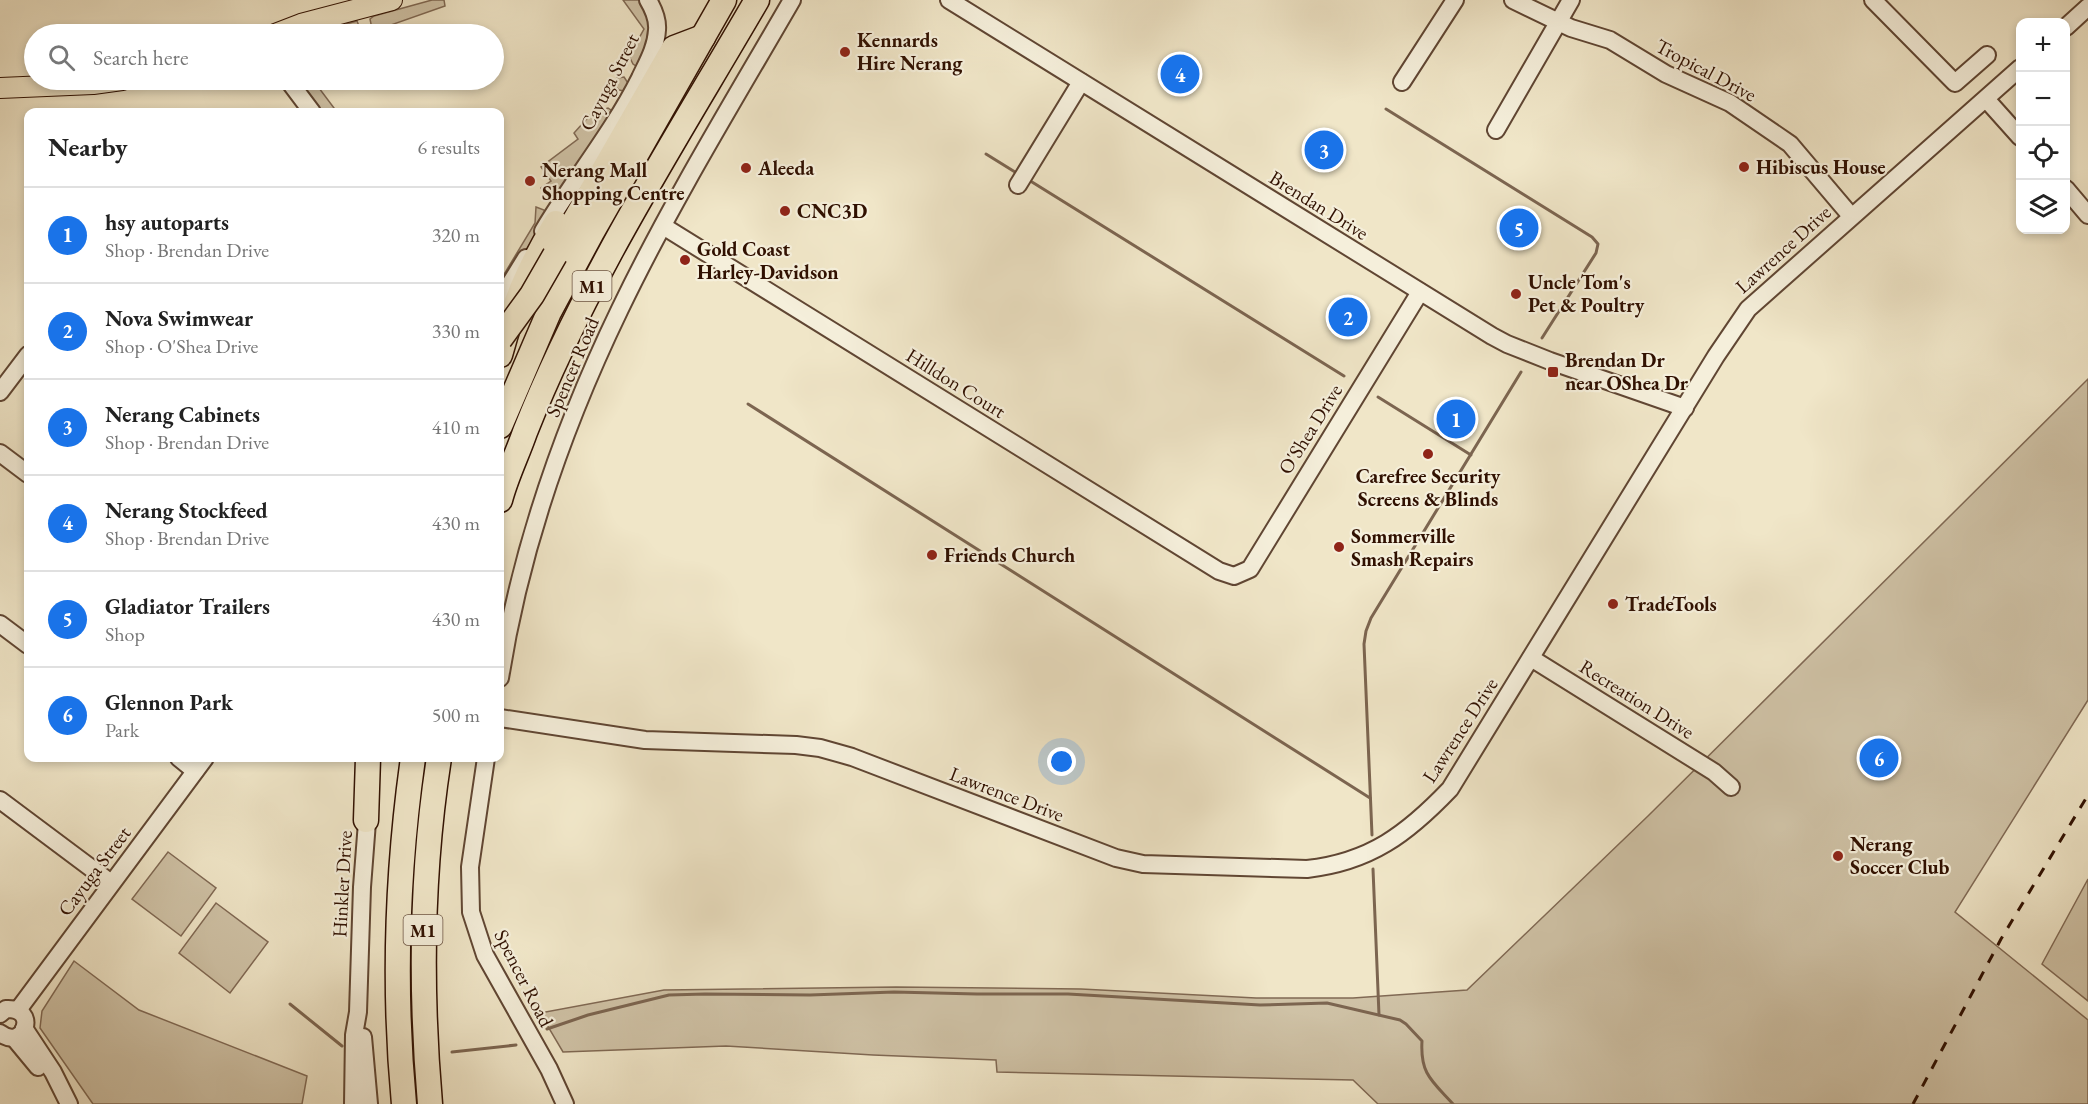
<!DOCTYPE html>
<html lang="en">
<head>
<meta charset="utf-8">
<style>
	body { margin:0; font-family:"EB Garamond",serif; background:#f2f2f2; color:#222 }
	.controls { position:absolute; right:18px; top:18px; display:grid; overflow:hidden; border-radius:12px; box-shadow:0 3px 9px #0003 }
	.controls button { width:54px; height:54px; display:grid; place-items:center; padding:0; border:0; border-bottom:2px solid #e0e0e0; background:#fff; color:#222; font:30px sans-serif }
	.you { position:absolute; left:1062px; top:762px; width:21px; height:21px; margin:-15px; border:4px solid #fff; border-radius:50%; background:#1a73e8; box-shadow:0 0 0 9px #1a73e833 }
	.badge { display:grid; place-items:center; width:39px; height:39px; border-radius:50%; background:#1a73e8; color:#fff; font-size:20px; font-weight:700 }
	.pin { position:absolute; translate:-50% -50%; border:3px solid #fff; box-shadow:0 2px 6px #0006 }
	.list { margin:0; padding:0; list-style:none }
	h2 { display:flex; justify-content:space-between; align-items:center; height:78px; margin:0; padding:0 24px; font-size:26px }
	h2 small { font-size:20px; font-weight:400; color:#767676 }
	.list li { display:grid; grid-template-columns:39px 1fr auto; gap:18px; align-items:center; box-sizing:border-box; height:96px; padding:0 24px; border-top:2px solid #e0e0e0 }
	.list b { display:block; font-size:22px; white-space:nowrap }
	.list p { margin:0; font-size:20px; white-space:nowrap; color:#767676 }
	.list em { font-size:20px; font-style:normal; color:#767676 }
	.icon { flex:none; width:33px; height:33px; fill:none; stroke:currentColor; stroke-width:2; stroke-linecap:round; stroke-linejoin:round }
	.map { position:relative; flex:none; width:2088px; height:1104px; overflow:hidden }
	.search { position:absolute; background:#fff; box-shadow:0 3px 9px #0003; left:24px; top:24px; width:480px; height:66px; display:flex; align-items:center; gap:15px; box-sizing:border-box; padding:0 21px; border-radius:33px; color:#767676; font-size:22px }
	.panel { position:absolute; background:#fff; box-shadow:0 3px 9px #0003; left:24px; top:108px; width:480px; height:654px; border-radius:12px }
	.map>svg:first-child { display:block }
	.green { fill:#cfc2a6; stroke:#806954; stroke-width:1.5 }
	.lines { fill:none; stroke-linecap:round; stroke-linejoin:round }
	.stream { stroke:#7c6550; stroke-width:3 }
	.minor-casing { stroke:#604633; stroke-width:20 }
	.major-casing { stroke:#301001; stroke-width:22 }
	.highway-casing { stroke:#301001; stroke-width:27 }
	.minor { stroke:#f5efdb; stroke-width:16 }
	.major { stroke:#f0e6c8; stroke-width:20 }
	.highway { stroke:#f0e6c8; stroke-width:24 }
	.rail { stroke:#301001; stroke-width:3; stroke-dasharray:10 10; stroke-linecap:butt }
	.highway-bridge-casing { stroke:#301001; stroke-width:27; stroke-linecap:butt }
	.highway-bridge { stroke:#f0e6c8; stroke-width:24 }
	.poi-dot { fill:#8f2418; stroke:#f5efdb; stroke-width:2 }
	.labels { text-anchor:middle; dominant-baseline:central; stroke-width:4.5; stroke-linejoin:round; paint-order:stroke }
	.shield { fill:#f5efdb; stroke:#6b5342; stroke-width:1.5 }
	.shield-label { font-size:18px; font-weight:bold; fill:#301001 }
	.poi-label { font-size:20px; font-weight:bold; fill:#301001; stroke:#f5efdb; text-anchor:start }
	.street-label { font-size:20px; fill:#301001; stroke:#f5efdb }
</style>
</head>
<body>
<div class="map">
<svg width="2088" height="1104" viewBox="0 0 2088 1104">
	<rect width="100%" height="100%" fill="#f0e6c8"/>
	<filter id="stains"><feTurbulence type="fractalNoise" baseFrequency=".00333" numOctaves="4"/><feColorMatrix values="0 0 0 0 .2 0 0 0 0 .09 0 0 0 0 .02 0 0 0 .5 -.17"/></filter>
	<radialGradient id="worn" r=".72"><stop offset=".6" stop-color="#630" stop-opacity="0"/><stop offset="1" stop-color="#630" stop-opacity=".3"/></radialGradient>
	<g class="green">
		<path d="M 432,0 L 444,0 L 445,6 L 385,27 L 382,34 L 373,34 L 370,19 L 374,16 Z"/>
		<path d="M 623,0 L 641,0 C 656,25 650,41 638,64 L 636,66 L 633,64 L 629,56 L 644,29 Z"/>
		<path d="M 357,21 L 362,34 L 310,34 Z"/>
		<path d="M 624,77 L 628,83 L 624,91 L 619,90 L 613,84 L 617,78 Z"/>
		<path d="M 299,80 L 313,80 L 337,112 L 323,112 Z"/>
		<path d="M 608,108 L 614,112 L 559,198 L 551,200 L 545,196 L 541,188 L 551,181 L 541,167 L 578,139 L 574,133 L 592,113 Z"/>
		<path d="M 536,207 L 544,210 L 547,217 L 500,292 L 500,281 L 535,223 Z"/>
		<path d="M 2088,379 L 2088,700 L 1955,912 L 2088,1020 L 2088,1104 L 1378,1104 L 1353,1080 L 997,1072 L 996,1060 L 873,1055 L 726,1046 L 563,1052 L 540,1013 L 664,990 L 896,987 L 1081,989 L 1256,998 L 1353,998 L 1467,990 L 1648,816 Z"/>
		<path d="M 168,852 L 216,888 L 181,936 L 132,899 Z"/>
		<path d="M 2088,879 L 2088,1001 L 2042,964 Z"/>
		<path d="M 216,903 L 268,942 L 230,993 L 179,953 Z"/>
		<path d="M 74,961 L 139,1010 L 307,1076 L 302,1104 L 93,1104 L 40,1028 L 42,1011 Z"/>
	</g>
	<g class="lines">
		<g class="stream">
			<path d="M 1386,109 L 1592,237 L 1598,244 L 1596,253 L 1542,338"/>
			<path d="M 986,154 L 1015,172"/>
			<path d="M 1032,182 L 1344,376"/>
			<path d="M 1378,397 L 1471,455"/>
			<path d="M 748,404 L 1370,798"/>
			<path d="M 1372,835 L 1364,644 L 1366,631 L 1371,618 L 1521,372"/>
			<path d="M 1373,869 L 1379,1015"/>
			<path d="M 290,1004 L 342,1046"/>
			<path d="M 547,1029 L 588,1015 L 669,995 L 705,994 L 810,995 L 894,992 L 977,994 L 1068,994 L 1260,1005 L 1327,1003 L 1400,1020 L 1406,1024 L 1422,1041 C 1420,1074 1432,1081 1453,1104"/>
			<path d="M 452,1052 L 516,1045"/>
		</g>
		<defs>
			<g id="minor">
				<path d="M 949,0 L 1492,336 L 1507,344 L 1550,361 L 1685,408"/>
				<path d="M 1513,0 L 1571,28 L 1610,40 L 1666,74 L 1730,103 L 1790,144 L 1851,216"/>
				<path d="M 1873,0 L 1955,83 L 1987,55"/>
				<path d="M 2066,27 L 2088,7"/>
				<path d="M 288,80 L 312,112"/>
				<path d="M 1402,82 L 1455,0"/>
				<path d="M 1986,99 L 2020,137"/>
				<path d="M 1496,130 L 1571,0"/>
				<path d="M 1018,185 L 1081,82"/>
				<path d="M 2066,189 L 2088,215"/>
				<path d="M 663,226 L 1219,571 L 1234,576 L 1250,569 L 1420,292"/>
				<path d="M 543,231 C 574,179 613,132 640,78 C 647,63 656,48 657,30 C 658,19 654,10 648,0"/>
				<path d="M 500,300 L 526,258"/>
				<path d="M 0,392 L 28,355"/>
				<path d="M 0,453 L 28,474"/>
				<path d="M 0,624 L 28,645"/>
				<path d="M 1531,658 L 1714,772 L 1731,787"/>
				<path d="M 500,678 C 520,551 564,425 620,309 C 671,203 733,102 792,0"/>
				<path d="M 500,718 L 645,740 L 796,745 L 820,748 L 852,757 L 1116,858 L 1143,864 L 1307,869 C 1370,862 1407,834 1450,789 L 1716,356 L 1748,309 L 2020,68"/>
				<path d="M 179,758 L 195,771"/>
				<path d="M 486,758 L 470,867 L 471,912 L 485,955 L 549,1069 L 565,1104"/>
				<path d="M 0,800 L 111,883"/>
				<path d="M 18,1010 L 205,758"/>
				<path d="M 0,1014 L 6,1009 C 39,1007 25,1052 0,1033"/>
				<path d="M 24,1028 L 53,1072 L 69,1104"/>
				<path d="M 363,1037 L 369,1104"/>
				<path d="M 14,1038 L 38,1067"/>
				<path d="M 353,1104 L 354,1035 L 358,1012 L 362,887 L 368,809"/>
			</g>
			<g id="major">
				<path d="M 275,34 L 301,24 L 392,0"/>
				<path d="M 0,88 L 93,84 L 122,80"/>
			</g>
			<g id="highway">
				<path d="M 555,255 L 674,48 L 703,37"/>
				<path d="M 500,355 C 514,303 528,269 556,223"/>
				<path d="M 500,426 L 549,312 L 592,232 L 724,0"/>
				<path d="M 500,500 C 506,477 517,455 525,432 C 585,280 675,141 757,0"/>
				<path d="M 366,820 L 368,758"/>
				<path d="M 404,1104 C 393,988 397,872 413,758"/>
				<path d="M 430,1104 C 420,988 421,873 439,758"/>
			</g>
		</defs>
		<use href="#minor" class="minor-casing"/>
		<use href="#major" class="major-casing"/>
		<use href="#highway" class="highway-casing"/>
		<use href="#minor" class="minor"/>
		<use href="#major" class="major"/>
		<use href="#highway" class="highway"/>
		<path class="rail" d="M 1913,1104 L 2001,939 L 2088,795"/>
		<defs>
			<path id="highway-bridge" d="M 500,339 L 532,295 L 555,255"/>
		</defs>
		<use href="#highway-bridge" class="highway-bridge-casing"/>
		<use href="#highway-bridge" class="highway-bridge"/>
	</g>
	<g class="poi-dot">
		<circle cx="845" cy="52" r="6"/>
		<circle cx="1744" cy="167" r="6"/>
		<circle cx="746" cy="168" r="6"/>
		<circle cx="530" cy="181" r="6"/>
		<circle cx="785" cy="211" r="6"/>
		<circle cx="685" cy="260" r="6"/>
		<circle cx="1516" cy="294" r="6"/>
		<rect x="1547" y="366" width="12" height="12" rx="3"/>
		<circle cx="1428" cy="454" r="6"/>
		<circle cx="1339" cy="547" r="6"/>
		<circle cx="932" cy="555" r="6"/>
		<circle cx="1613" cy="604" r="6"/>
		<circle cx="1838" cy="856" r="6"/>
	</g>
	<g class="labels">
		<g class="shield">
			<rect x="572.5" y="271" width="39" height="30" rx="4.5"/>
			<rect x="403.5" y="915" width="39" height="30" rx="4.5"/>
		</g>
		<g class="shield-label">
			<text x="592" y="286">M1</text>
			<text x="423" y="930">M1</text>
		</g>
		<g class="poi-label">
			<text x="857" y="40">Kennards<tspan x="857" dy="23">Hire Nerang</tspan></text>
			<text x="1756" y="167">Hibiscus House</text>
			<text x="758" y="168">Aleeda</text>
			<text x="542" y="170">Nerang Mall<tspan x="542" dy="23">Shopping Centre</tspan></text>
			<text x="797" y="211">CNC3D</text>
			<text x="697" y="249">Gold Coast<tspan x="697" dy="23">Harley-Davidson</tspan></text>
			<text x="1528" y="282">Uncle Tom's<tspan x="1528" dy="23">Pet &amp; Poultry</tspan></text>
			<text x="1565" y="360">Brendan Dr<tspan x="1565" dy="23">near OShea Dr</tspan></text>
			<text x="1428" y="476" text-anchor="middle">Carefree Security<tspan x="1428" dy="23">Screens &amp; Blinds</tspan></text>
			<text x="1351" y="536">Sommerville<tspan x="1351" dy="23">Smash Repairs</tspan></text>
			<text x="944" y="555">Friends Church</text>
			<text x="1625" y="604">TradeTools</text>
			<text x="1850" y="844">Nerang<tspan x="1850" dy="23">Soccer Club</tspan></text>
		</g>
		<g class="street-label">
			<text transform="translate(1706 70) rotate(28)">Tropical Drive</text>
			<text transform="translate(609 82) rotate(-63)">Cayuga Street</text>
			<text transform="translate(1319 205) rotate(32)">Brendan Drive</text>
			<text transform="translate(1783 249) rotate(-42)">Lawrence Drive</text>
			<text transform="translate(572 367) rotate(-67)">Spencer Road</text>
			<text transform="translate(956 383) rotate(32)">Hilldon Court</text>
			<text transform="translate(1310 429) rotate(-58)">O'Shea Drive</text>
			<text transform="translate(1637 699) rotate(32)">Recreation Drive</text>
			<text transform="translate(1460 730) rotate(-57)">Lawrence Drive</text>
			<text transform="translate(1007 794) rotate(21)">Lawrence Drive</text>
			<text transform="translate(94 871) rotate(-53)">Cayuga Street</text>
			<text transform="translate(342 884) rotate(-87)">Hinkler Drive</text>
			<text transform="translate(524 978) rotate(63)">Spencer Road</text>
		</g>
	</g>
	<rect width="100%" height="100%" filter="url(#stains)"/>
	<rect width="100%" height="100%" fill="url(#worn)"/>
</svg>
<div class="controls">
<button>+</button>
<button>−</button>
<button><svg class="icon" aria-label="locate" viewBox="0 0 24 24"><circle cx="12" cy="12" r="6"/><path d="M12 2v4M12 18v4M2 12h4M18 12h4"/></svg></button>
<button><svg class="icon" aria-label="layers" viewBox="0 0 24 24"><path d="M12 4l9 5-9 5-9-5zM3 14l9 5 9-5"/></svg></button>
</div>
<div class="you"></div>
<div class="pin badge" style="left:1456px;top:419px">1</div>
<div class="pin badge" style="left:1348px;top:317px">2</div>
<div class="pin badge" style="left:1324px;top:150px">3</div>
<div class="pin badge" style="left:1180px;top:74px">4</div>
<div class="pin badge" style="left:1519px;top:228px">5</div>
<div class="pin badge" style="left:1879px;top:758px">6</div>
<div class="search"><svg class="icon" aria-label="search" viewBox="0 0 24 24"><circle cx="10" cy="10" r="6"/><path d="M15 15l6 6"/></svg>Search here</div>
<section class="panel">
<h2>Nearby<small>6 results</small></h2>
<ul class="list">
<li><span class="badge">1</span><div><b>hsy autoparts</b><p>Shop · Brendan Drive</p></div><em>320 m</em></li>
<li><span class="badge">2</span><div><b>Nova Swimwear</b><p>Shop · O'Shea Drive</p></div><em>330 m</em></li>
<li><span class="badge">3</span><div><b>Nerang Cabinets</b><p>Shop · Brendan Drive</p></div><em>410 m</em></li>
<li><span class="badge">4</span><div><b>Nerang Stockfeed</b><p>Shop · Brendan Drive</p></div><em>430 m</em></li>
<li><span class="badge">5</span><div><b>Gladiator Trailers</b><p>Shop</p></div><em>430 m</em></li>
<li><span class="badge">6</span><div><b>Glennon Park</b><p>Park</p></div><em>500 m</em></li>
</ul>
</section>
</div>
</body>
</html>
